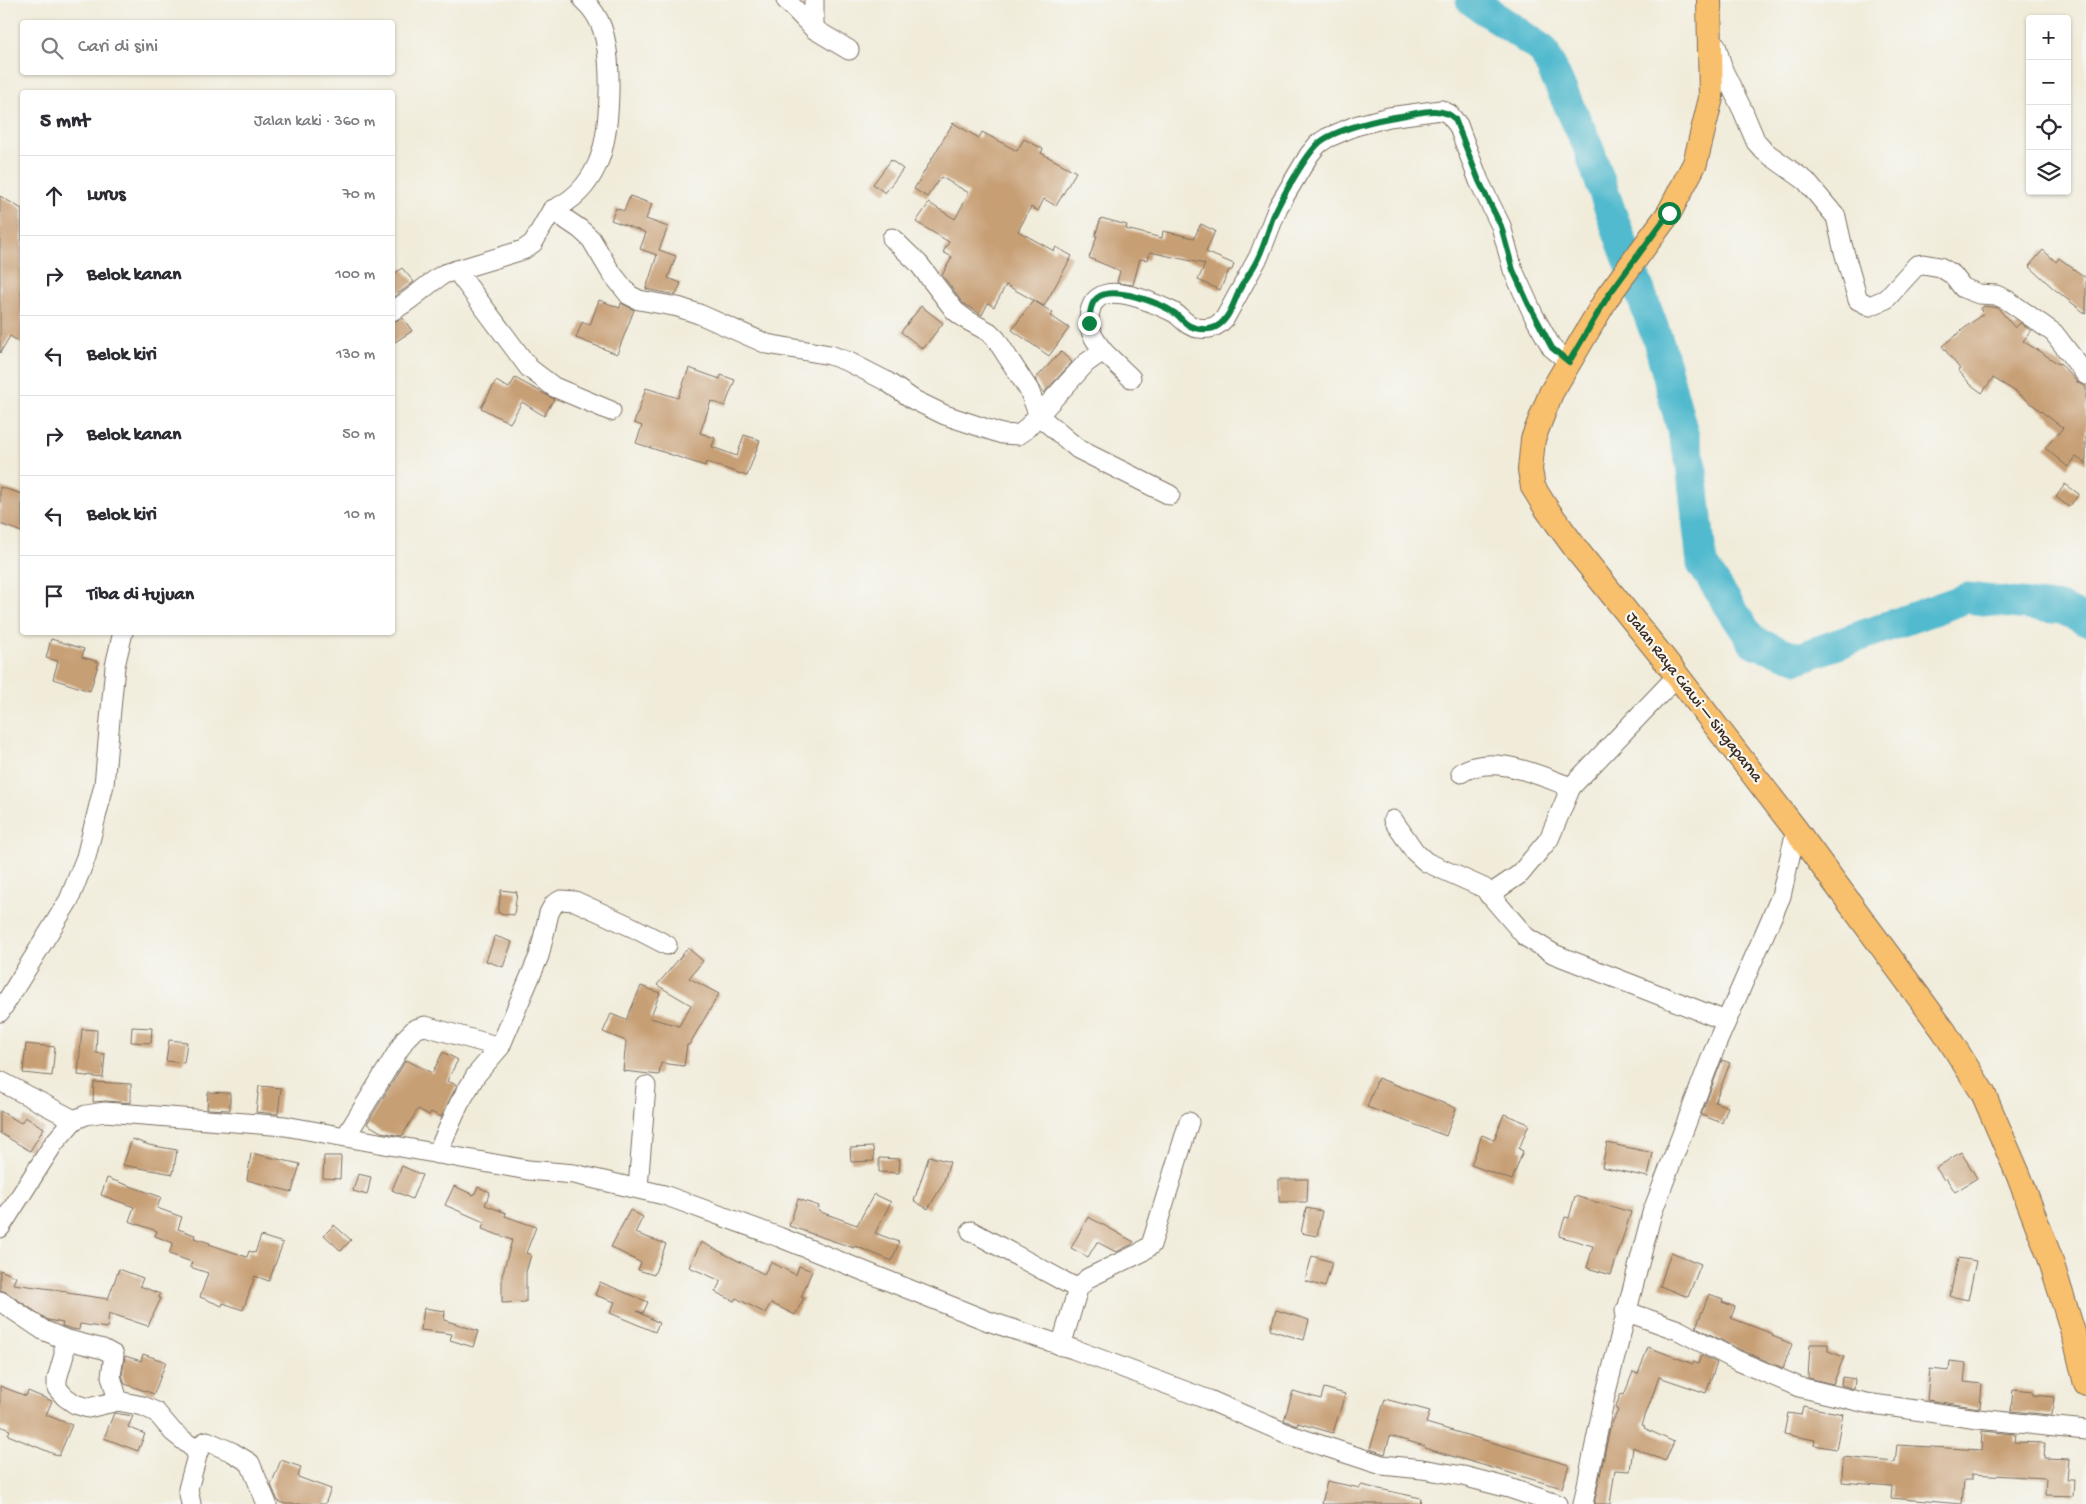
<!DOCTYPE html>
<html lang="id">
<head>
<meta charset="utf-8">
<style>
	body { margin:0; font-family:"Gochi Hand",sans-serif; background:#f7f7f7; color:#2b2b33 }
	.controls { position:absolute; right:15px; top:15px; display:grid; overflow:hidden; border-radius:5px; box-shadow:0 1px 4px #0004 }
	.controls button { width:45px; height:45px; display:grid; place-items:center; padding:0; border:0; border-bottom:1px solid #e1e1e2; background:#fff; color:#2b2b33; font:25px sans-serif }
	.stop { position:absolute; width:15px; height:15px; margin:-11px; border:4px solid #0b8043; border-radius:50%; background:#fff }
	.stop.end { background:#0b8043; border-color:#fff; box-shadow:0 1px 5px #0008 }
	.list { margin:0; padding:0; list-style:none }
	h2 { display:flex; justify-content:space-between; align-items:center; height:65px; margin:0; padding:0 20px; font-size:21px }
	h2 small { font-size:16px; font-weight:400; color:#7c7c81 }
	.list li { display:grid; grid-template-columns:32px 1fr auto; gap:15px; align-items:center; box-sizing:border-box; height:80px; padding:0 20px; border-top:1px solid #e1e1e2 }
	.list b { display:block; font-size:19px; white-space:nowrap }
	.list em { font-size:16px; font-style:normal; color:#7c7c81 }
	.icon { flex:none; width:28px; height:28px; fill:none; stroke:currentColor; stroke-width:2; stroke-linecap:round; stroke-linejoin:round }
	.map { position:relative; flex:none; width:2086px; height:1504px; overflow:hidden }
	.search { position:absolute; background:#fff; box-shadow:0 1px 4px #0004; left:20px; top:20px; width:375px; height:55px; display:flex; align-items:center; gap:12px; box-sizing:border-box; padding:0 18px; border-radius:5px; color:#7c7c81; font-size:19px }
	.panel { position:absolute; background:#fff; box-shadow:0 1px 4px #0004; left:20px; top:90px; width:375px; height:545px; border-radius:5px }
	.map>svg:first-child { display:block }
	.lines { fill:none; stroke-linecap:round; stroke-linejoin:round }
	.river { stroke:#51bace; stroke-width:31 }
	.building { fill:#c79f74 }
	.minor-casing { stroke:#7b6e60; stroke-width:21 }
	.major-casing { stroke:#7b6e60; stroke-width:26 }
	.minor { stroke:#fff; stroke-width:19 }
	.major { stroke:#f8bf6c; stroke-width:24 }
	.route { stroke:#0b8043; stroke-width:6 }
	.labels { text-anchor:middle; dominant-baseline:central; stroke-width:4.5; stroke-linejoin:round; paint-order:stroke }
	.street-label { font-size:16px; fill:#3b2a1e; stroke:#f6f6f2 }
</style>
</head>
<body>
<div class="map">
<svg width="2086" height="1504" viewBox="0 0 2086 1504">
	<rect width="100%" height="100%" fill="#f6f6f2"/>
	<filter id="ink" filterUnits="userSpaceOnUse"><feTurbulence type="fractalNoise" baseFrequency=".02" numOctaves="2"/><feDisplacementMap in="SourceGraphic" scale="10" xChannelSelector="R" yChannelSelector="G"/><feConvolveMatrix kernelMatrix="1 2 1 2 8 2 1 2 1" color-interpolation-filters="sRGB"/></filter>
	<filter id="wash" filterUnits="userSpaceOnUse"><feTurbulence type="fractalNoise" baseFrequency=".0096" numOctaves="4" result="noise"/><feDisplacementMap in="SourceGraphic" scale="20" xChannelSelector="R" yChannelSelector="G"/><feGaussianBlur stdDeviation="1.12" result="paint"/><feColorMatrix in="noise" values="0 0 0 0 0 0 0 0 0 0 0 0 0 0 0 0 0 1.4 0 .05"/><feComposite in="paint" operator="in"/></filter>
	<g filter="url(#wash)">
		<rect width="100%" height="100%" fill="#f1ecda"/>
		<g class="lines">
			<path class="river" d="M 1471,0 L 1543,50 L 1587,144 L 1610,210 L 1659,343 L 1691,463 L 1702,564 L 1753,642 L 1799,658 L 1967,598 L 2062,609 L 2086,620"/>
		</g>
		<g id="blocks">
			<g class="building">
				<path d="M 953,123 L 979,138 L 982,132 L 1017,151 L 1024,139 L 1043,149 L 1041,153 L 1076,172 L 1056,206 L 1044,199 L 1038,211 L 1031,207 L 1018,231 L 1054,251 L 1056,247 L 1072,256 L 1044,306 L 1006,285 L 994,307 L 988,303 L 982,315 L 963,303 L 942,275 L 952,257 L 943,252 L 949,242 L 916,222 L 929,203 L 955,219 L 969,193 L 941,177 L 927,197 L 914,189 Z"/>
				<path d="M 891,160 L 903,169 L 885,193 L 873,184 Z"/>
				<path d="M 0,196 L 22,209 L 22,344 L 10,336 L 0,353 Z"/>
				<path d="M 630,196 L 652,204 L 646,219 L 668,227 L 659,250 L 676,256 L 668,278 L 681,283 L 676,295 L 646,289 L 657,255 L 640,249 L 646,233 L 611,220 L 616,208 L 624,211 Z"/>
				<path d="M 1101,218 L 1127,225 L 1126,229 L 1162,238 L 1163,231 L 1194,238 L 1201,224 L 1215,231 L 1206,252 L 1234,264 L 1232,270 L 1229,270 L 1220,290 L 1198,280 L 1205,264 L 1150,252 L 1148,260 L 1140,259 L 1133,285 L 1117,283 L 1120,271 L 1089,258 L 1097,236 L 1095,236 Z"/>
				<path d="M 2043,250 L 2056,262 L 2059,258 L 2086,278 L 2086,314 L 2053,288 L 2029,266 Z"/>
				<path d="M 402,268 L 414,282 L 392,298 L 392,276 Z"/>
				<path d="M 599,300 L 620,308 L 621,303 L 634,310 L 617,354 L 576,338 L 582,322 L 590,325 Z"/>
				<path d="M 1033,300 L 1053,313 L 1051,316 L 1069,328 L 1049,356 L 1012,330 Z"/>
				<path d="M 921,306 L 943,323 L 923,349 L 901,332 Z"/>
				<path d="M 1984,306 L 1998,308 L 2015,328 L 2020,323 L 2030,330 L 2031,331 L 2023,341 L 2059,364 L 2060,363 L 2077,382 L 2086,387 L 2086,464 L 2076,457 L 2068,467 L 2045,448 L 2063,428 L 2015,391 L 1993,378 L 1982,393 L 1970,384 L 1958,370 L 1960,369 L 1942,346 L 1984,313 L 1980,309 Z"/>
				<path d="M 403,318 L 412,331 L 392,344 L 392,322 Z"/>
				<path d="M 1061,352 L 1072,362 L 1044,393 L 1035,379 Z"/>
				<path d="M 689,368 L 720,379 L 721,375 L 735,380 L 725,406 L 711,401 L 700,433 L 715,438 L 712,447 L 737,456 L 744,435 L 760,440 L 747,476 L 706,462 L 705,466 L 636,443 L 642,426 L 634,423 L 646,388 L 678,398 Z"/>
				<path d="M 515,378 L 554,399 L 544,416 L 522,402 L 510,423 L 481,408 L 496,381 L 509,388 Z"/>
				<path d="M 2065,484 L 2079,494 L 2069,507 L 2056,497 Z"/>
				<path d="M 0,487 L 22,494 L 22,532 L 0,524 Z"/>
				<path d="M 51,639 L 84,649 L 82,657 L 99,662 L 90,691 L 53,679 L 58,661 L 46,658 Z"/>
				<path d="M 501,890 L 517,892 L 514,915 L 498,913 Z"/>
				<path d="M 495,936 L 512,942 L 503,967 L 486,961 Z"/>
				<path d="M 688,948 L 703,961 L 689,978 L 719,994 L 689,1045 L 687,1045 L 684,1066 L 661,1063 L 659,1075 L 623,1071 L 626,1041 L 603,1032 L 611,1014 L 626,1020 L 641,986 L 660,993 L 650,1018 L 679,1026 L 691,1005 L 657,985 Z"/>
				<path d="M 132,1027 L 152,1028 L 151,1043 L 131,1042 Z"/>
				<path d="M 82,1029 L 97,1030 L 96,1053 L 105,1054 L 103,1078 L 78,1075 Z"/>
				<path d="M 169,1040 L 187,1042 L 184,1063 L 166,1061 Z"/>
				<path d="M 26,1044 L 55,1047 L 52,1076 L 23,1073 Z"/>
				<path d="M 443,1052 L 458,1060 L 447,1081 L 457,1085 L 441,1117 L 431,1112 L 429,1115 L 418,1109 L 402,1136 L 381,1132 L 367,1124 L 406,1060 L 432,1073 Z"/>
				<path d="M 1722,1060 L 1730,1063 L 1715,1102 L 1728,1107 L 1722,1123 L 1701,1115 Z"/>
				<path d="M 1378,1078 L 1456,1108 L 1446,1136 L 1367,1107 Z"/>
				<path d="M 94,1082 L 131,1084 L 131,1103 L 106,1101 L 93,1102 Z"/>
				<path d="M 259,1086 L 281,1088 L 278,1114 L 256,1112 Z"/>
				<path d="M 208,1092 L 230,1093 L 230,1110 L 207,1109 Z"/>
				<path d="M 0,1111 L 21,1123 L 25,1117 L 44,1128 L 30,1151 L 0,1133 Z"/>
				<path d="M 1504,1114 L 1529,1124 L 1519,1149 L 1523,1151 L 1512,1180 L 1471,1165 L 1482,1135 L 1494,1140 Z"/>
				<path d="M 132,1139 L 149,1145 L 177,1150 L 173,1174 L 123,1165 Z"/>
				<path d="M 1607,1143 L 1653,1153 L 1648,1177 L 1602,1167 Z"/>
				<path d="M 873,1147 L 874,1161 L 851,1162 L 850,1148 Z"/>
				<path d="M 1961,1152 L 1977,1178 L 1955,1192 L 1946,1178 L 1944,1180 L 1936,1168 Z"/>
				<path d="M 251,1153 L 300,1164 L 292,1192 L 247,1180 Z"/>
				<path d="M 324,1156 L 341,1156 L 340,1179 L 323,1178 Z"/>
				<path d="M 929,1156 L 950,1162 L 943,1184 L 928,1209 L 914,1201 Z"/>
				<path d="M 879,1158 L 900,1159 L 899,1173 L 879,1172 Z"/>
				<path d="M 402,1166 L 422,1175 L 412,1199 L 392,1190 Z"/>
				<path d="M 358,1174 L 371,1177 L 367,1195 L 353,1191 Z"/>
				<path d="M 107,1178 L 161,1197 L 157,1208 L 182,1217 L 178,1229 L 195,1235 L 194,1238 L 210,1243 L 209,1244 L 247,1257 L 249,1251 L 255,1253 L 261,1236 L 283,1243 L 269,1281 L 255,1276 L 243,1310 L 223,1303 L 222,1306 L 200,1297 L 208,1273 L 190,1267 L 192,1262 L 169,1254 L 173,1243 L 155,1236 L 157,1231 L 129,1221 L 134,1207 L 101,1195 Z"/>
				<path d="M 1279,1179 L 1308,1179 L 1307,1202 L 1279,1202 Z"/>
				<path d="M 454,1186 L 474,1195 L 478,1187 L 490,1192 L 485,1205 L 506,1213 L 505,1216 L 536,1227 L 526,1253 L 531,1255 L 526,1272 L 526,1302 L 502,1303 L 502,1276 L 512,1240 L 482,1229 L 484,1222 L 445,1205 Z"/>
				<path d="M 874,1194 L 891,1202 L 875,1233 L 899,1242 L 892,1261 L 855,1246 L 854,1248 L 789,1226 L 798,1199 L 819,1206 L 818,1211 L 857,1225 Z"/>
				<path d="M 1575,1196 L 1631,1212 L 1611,1275 L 1587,1268 L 1593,1246 L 1559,1236 L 1565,1217 L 1569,1218 Z"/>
				<path d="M 1306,1208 L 1322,1211 L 1317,1236 L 1301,1233 Z"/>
				<path d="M 630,1210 L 643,1217 L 635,1233 L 666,1244 L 654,1275 L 638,1270 L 641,1263 L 611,1247 Z"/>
				<path d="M 1088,1217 L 1098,1222 L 1134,1242 L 1132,1244 L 1116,1252 L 1097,1242 L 1088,1257 L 1071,1248 Z"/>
				<path d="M 334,1225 L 351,1240 L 341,1251 L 324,1235 Z"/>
				<path d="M 701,1242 L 764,1274 L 771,1262 L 796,1275 L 799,1266 L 812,1271 L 801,1297 L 804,1298 L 795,1315 L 771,1303 L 765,1313 L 736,1298 L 734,1301 L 715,1292 L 721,1281 L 689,1267 Z"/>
				<path d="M 1671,1252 L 1701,1264 L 1688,1297 L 1660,1286 Z"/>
				<path d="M 1312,1256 L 1332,1262 L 1325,1287 L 1305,1281 Z"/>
				<path d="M 1958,1258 L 1976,1261 L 1968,1300 L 1950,1296 Z"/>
				<path d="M 119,1269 L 143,1278 L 140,1286 L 160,1294 L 159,1298 L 161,1298 L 148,1326 L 109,1313 L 107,1328 L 80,1324 L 79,1330 L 72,1329 L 62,1326 L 63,1323 L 48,1320 L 6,1292 L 0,1290 L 0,1270 L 16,1277 L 13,1284 L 67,1291 L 67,1293 L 108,1299 Z"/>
				<path d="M 600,1282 L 648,1302 L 643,1313 L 637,1311 L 659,1323 L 655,1332 L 610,1313 L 615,1302 L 595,1295 Z"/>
				<path d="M 1709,1294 L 1723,1299 L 1722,1302 L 1735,1307 L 1731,1318 L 1773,1334 L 1772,1336 L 1792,1344 L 1783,1368 L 1741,1350 L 1696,1327 Z"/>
				<path d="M 424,1308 L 445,1311 L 444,1320 L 478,1331 L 473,1347 L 450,1340 L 452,1334 L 421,1330 Z"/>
				<path d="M 1276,1310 L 1309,1320 L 1304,1340 L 1270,1330 Z"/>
				<path d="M 1810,1344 L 1828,1344 L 1828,1351 L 1844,1357 L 1833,1384 L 1808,1378 Z"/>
				<path d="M 1648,1347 L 1693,1364 L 1694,1362 L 1698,1364 L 1701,1355 L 1717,1363 L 1706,1393 L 1659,1377 L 1642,1425 L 1645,1426 L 1644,1428 L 1674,1442 L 1665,1461 L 1633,1447 L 1630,1471 L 1615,1470 L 1610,1504 L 1594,1504 L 1610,1428 L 1618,1410 L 1615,1408 L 1621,1394 L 1624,1395 L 1633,1372 L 1638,1374 Z"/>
				<path d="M 143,1354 L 166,1362 L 154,1394 L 125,1384 L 122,1375 L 125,1356 L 141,1361 Z"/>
				<path d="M 1950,1361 L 1966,1363 L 1964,1382 L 1982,1384 L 1980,1408 L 1927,1400 L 1930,1369 L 1949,1371 Z"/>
				<path d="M 1842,1377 L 1855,1379 L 1854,1389 L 1841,1385 Z"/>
				<path d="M 0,1386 L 26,1396 L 28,1391 L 52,1401 L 46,1415 L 72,1425 L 59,1456 L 8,1435 L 10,1430 L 0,1426 Z"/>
				<path d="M 1324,1388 L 1345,1394 L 1333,1433 L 1298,1423 L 1297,1426 L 1284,1420 L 1293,1391 L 1321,1399 Z"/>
				<path d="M 2013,1389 L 2033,1391 L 2033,1395 L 2054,1397 L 2052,1415 L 2011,1411 Z"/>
				<path d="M 1385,1399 L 1430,1411 L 1426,1423 L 1569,1465 L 1562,1488 L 1424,1448 L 1425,1446 L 1390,1436 L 1385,1454 L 1370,1449 Z"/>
				<path d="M 1803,1406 L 1843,1414 L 1836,1449 L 1814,1445 L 1815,1440 L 1784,1434 L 1788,1413 L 1801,1415 Z"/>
				<path d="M 114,1413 L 133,1416 L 128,1427 L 145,1434 L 138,1451 L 104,1438 Z"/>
				<path d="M 1982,1431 L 2015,1434 L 2014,1442 L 2045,1443 L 2044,1458 L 2069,1459 L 2067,1480 L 2074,1480 L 2073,1496 L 2045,1495 L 2046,1478 L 1972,1474 L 1972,1480 L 1964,1480 L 1962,1504 L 1891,1498 L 1892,1486 L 1842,1482 L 1843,1457 L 1895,1462 L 1897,1445 L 1981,1450 Z"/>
				<path d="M 281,1460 L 301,1467 L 298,1477 L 331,1489 L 325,1504 L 285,1504 L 278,1501 L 271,1485 Z"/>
				<path d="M 1327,1481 L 1360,1488 L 1361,1485 L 1421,1498 L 1420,1504 L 1322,1504 Z"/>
			</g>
		</g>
	</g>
	<g filter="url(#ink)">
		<use href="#blocks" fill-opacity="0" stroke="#7b6e60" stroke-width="1"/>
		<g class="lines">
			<defs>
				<g id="minor">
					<path d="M 786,0 L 814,29 L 849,50"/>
					<path d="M 814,29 L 814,0"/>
					<path d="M 1716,45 L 1723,70 L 1743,111 L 1756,142 L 1764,151 L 1806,181 L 1836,217 L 1843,248 L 1858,300 L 1870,306 L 1886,299 L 1917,265 L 1923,264 L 1940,267 L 1953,275 L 1963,288 L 1979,294 L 1996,295 L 2007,300 L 2054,333 L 2086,375"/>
					<path d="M 552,210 C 573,201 588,185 597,165 C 611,135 613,60 602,28 C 598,17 592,8 583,0"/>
					<path d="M 892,238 L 919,264 L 955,311 L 967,320 L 989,332 L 996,339 L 1029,390 L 1039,416 L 1078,449 L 1170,495"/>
					<path d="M 456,270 L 529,368 L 554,387 L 611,411"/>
					<path d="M 392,311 C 412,301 425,285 444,274 L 523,250 L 533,243 L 552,210 L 580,229 L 591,239 L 610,271 L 629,295 L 639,300 L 678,307 L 699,314 L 767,344 L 830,355 L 849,362 L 886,381 L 914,400 L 945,415 L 1002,434 L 1018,435 L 1024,431 L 1086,363 L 1103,351 C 1096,341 1089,333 1089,320 C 1090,273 1148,300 1173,312 C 1182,317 1187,327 1198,328 C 1210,330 1217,327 1225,318 L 1259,256 L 1278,207 L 1309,155 L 1318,144 L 1327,138 L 1355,126 L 1389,117 L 1441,110 L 1449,114 L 1458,125 L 1479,181 L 1501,226 L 1513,270 L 1534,316 L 1552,348 L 1569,362"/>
					<path d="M 1103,351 L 1131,378"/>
					<path d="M 1461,773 C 1491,752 1540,776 1571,787"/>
					<path d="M 1393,820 L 1415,852 L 1426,862 L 1484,888 L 1526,937 L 1554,954 L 1726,1021"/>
					<path d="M 1489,895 L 1520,874 L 1549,839 L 1571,787 L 1677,676"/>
					<path d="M 0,1012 L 69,900 L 86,857 L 104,785 L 115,666 L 123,632"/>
					<path d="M 0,1081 L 74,1120"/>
					<path d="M 346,1136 L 406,1038 L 415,1029 L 425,1026 L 500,1047 L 539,956 L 549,913 L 554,904 L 561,900 L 575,901 L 632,927 L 667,945"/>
					<path d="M 437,1154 L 459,1104 L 476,1075 L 500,1047"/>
					<path d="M 638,1188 L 646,1086"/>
					<path d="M 0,1228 L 54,1143 L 74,1120 L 86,1115 L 105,1112 L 285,1126 L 528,1170 L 574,1174 L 664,1195 L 779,1237 L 988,1321 L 1073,1349 L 1209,1400 L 1290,1435 L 1382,1465 L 1422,1469 L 1463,1476 L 1509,1488 L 1557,1504"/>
					<path d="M 971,1231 L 1078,1289"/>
					<path d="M 0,1301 L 43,1330 L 64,1339 L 64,1355 L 57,1379 L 57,1388 L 65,1397 L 75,1404 L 88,1408 L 118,1401 L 143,1406 L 156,1412 L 173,1432 L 198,1452 L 203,1443 L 207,1441 L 232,1452 L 250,1463 L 267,1504"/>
					<path d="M 1625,1311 L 1678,1330 L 1736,1360 L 1799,1387 L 1866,1403 L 1978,1419 L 2086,1430"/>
					<path d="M 64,1339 L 103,1349 L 114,1355 L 111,1376 L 118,1401"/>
					<path d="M 1061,1346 L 1078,1289 L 1088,1278 L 1140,1253 L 1151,1245 L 1189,1122"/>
					<path d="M 191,1504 L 188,1489 L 198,1452"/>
					<path d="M 1583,1504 L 1605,1396 L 1652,1213 L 1716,1045 L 1781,896 L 1796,830"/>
				</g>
				<path id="major" d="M 1709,0 L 1711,98 L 1695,163 L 1669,213 L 1608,296 L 1551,393 L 1533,439 L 1530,470 L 1533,487 L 1546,508 L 1579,553 L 1665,660 L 1796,830 L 1944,1031 L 1983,1093 L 2018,1174 L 2050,1258 L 2076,1342 L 2086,1384"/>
			</defs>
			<use href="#minor" class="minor-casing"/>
			<use href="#major" class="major-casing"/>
			<use href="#minor" class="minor"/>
			<use href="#major" class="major"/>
		</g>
	</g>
	<g class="lines" filter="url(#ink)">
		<path class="route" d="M 1089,323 C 1090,314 1090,304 1097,298 C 1113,285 1161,303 1176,314 C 1181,318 1184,323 1190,326 C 1198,330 1211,331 1219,325 C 1230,317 1234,301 1240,289 C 1246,278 1254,268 1259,256 C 1265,244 1268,230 1273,217 C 1281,199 1305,156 1319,143 C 1335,129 1380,119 1401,116 C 1419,113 1441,105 1455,119 L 1479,181 L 1501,226 L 1513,270 L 1528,303 L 1552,348 L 1569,362 L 1608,296 L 1669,213"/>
	</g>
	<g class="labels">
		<g class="street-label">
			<text transform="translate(1693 698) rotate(52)">Jalan Raya Ciawi — Singaparna</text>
		</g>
	</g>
</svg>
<div class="controls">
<button>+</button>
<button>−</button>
<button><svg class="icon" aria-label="locate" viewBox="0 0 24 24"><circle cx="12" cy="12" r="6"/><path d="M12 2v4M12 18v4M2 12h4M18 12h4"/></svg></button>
<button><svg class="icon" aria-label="layers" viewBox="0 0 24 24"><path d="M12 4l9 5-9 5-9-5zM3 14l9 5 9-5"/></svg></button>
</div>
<div class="stop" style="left:1669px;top:213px"></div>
<div class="stop end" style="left:1089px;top:323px"></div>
<div class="search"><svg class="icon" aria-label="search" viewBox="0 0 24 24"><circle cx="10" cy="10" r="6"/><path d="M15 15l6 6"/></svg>Cari di sini</div>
<section class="panel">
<h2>5 mnt<small>Jalan kaki · 360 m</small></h2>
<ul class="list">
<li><svg class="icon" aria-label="ahead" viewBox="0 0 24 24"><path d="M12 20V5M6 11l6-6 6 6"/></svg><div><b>Lurus</b></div><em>70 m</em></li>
<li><svg class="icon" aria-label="right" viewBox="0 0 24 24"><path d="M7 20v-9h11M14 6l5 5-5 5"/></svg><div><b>Belok kanan</b></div><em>100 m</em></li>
<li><svg class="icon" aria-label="left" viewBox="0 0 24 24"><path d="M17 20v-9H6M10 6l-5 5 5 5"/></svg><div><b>Belok kiri</b></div><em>130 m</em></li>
<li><svg class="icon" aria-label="right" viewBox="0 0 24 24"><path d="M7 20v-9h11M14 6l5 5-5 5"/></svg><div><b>Belok kanan</b></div><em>50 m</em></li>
<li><svg class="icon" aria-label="left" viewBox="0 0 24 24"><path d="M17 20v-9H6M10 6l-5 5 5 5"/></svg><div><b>Belok kiri</b></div><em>10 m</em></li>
<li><svg class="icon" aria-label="arrive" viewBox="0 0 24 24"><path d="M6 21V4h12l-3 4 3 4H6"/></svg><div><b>Tiba di tujuan</b></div></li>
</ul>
</section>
</div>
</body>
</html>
